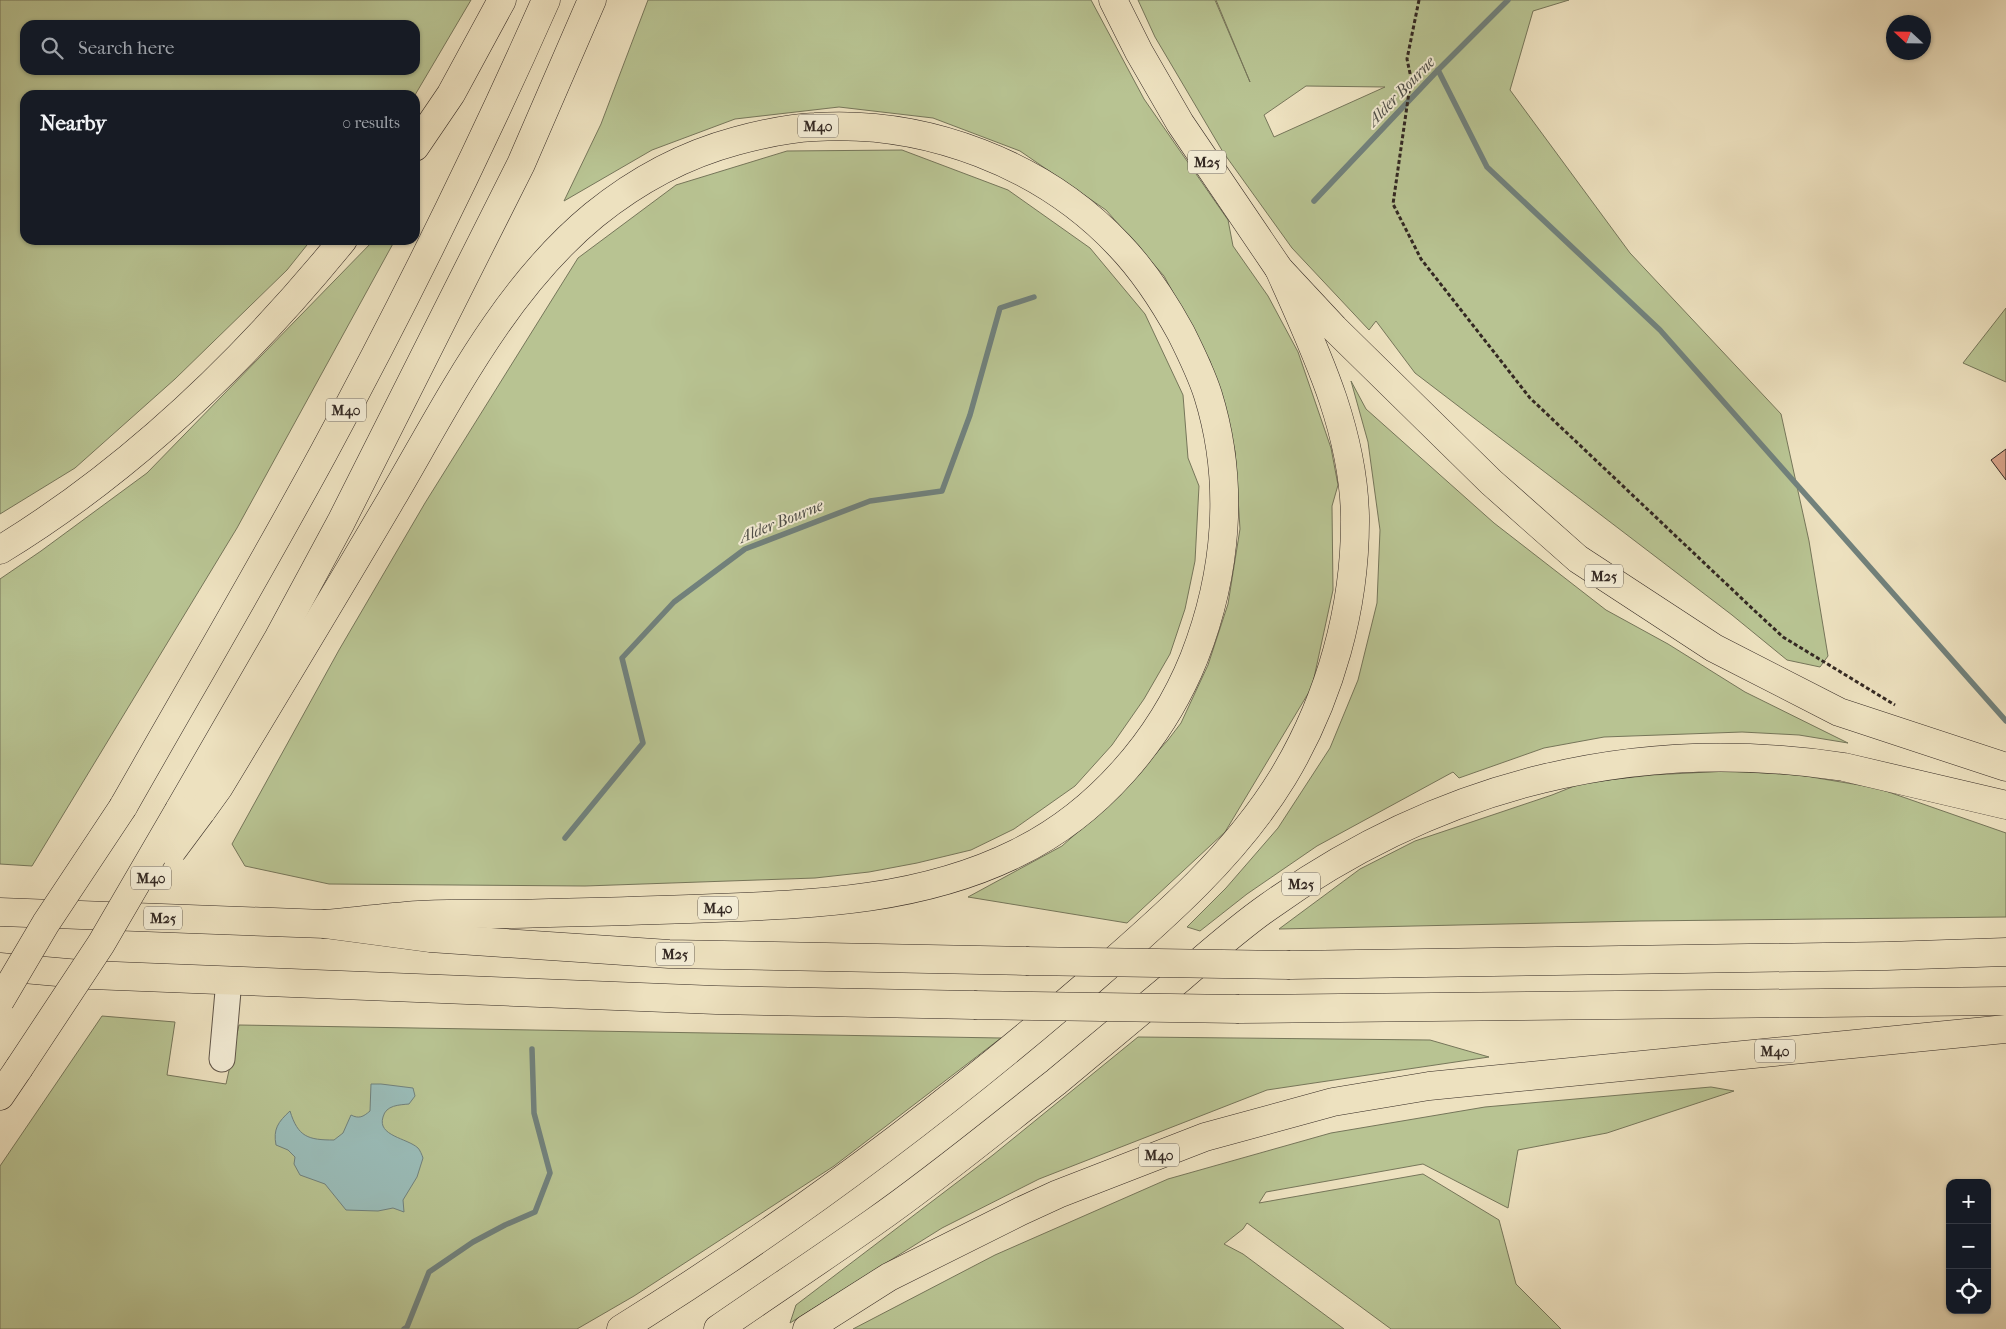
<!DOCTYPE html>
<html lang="en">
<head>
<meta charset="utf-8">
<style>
	body { margin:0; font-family:"IM FELL French Canon",serif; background:#20242c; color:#f1f3f6 }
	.controls { position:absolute; right:15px; bottom:15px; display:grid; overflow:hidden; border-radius:10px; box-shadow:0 1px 4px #0004 }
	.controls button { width:45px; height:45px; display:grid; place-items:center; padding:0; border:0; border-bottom:1px solid #363941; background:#171b24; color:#f1f3f6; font:25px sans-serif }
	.compass { position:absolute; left:1886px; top:15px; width:45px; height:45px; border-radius:50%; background:#171b24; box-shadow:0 1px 4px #0004; rotate:292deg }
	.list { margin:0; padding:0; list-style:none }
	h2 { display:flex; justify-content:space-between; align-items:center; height:65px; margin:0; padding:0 20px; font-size:21px }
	h2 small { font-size:16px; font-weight:400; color:#9ea1a6 }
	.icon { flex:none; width:28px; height:28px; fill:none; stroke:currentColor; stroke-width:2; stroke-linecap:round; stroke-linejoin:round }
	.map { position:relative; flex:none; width:2006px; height:1329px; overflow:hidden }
	.search { position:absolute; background:#171b24; box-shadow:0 1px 4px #0004; left:20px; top:20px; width:400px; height:55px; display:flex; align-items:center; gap:12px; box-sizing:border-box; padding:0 18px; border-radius:15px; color:#9ea1a6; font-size:19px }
	.panel { position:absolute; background:#171b24; box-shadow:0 1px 4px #0004; left:20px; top:90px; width:400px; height:155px; border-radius:15px }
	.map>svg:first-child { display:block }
	.green { fill:#b8c392; stroke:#76765a; fill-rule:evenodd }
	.water { fill:#9abcb8; stroke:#71817c }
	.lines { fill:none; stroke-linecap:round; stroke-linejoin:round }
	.stream { stroke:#71817c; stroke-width:5.5 }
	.building { fill:#d6a288; stroke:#342923 }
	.minor-casing { stroke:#62574a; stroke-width:27 }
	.highway-casing { stroke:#342923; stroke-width:29 }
	.path { stroke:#342923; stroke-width:3; stroke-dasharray:4 2.5; stroke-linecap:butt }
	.minor { stroke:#f3ecd5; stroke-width:25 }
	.highway { stroke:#ede1bf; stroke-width:28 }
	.highway-bridge-casing { stroke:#342923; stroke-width:29; stroke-linecap:butt }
	.highway-bridge { stroke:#ede1bf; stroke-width:28 }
	.labels { text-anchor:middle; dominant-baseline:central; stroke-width:4; stroke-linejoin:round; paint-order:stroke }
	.shield { fill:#f3ecd5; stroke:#6d6458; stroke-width:1 }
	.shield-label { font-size:14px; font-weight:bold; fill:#342923 }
	.water-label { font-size:16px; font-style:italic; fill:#4e4e48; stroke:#f3ecd5 }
</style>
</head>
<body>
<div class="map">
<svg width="2006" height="1329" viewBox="0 0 2006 1329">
	<rect width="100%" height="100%" fill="#ede1bf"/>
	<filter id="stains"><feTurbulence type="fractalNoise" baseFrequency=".004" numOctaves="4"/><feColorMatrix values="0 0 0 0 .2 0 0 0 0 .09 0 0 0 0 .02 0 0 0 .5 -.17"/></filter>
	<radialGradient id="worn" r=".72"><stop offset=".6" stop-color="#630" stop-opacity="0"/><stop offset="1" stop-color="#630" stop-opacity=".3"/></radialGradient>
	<g class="green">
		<path d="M 0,0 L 471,0 L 415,95 L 25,95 L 25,240 L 311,240 L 287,270 L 175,379 L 75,468 L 0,514 ZM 25,25 L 415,25 L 415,70 L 25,70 Z"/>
		<path d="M 648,0 L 1091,0 L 1144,99 L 1228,220 L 1233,246 L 1268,296 L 1298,352 L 1331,448 L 1338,485 L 1332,506 L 1333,590 L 1312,687 L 1225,832 L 1127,923 L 968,897 L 1062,846 L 1115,799 L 1168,740 L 1181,723 L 1208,665 L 1228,604 L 1240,529 L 1235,451 L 1210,361 L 1164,276 L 1106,210 L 1020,151 L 933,118 L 839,107 L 735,119 L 652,150 L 564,201 L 601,124 Z"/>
		<path d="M 1138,0 L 1215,0 L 1250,82 L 1216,0 L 1569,0 L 1533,11 L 1510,90 L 1630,253 L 1781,414 L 1809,541 L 1828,656 L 1820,667 L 1787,660 L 1732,615 L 1415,373 L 1376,321 L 1369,330 L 1292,248 L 1223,152 L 1155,37 ZM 1306,86 L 1385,87 L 1274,137 L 1264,115 Z"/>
		<path d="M 902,150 L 1008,190 L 1090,248 L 1145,314 L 1183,395 L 1188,458 L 1199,486 L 1195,561 L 1185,609 L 1170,654 L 1144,699 L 1112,745 L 1075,786 L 1014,829 L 971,850 L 917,863 L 869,872 L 815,878 L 585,886 L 329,884 L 245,866 L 232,844 L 339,650 L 425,503 L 578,258 L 676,185 L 787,151 Z"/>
		<path d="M 374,240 L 395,240 L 237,528 L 32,866 L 0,864 L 0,579 L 41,551 L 147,473 Z"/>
		<path d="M 2006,308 L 2006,382 L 1963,363 Z"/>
		<path d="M 1351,381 L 1366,409 L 1494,523 L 1606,610 L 1668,644 L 1745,692 L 1848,743 L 1799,735 L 1742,732 L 1604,737 L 1544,748 L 1459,778 L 1453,772 L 1317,846 L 1247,894 L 1200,931 L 1187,927 L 1226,888 L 1278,828 L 1330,748 L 1358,680 L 1377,603 L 1380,530 L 1368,442 Z"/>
		<path d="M 1727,771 L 1799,775 L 1877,788 L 2006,833 L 2006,917 L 1640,921 L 1279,929 L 1360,869 L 1415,841 L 1552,795 L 1582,783 L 1652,775 Z"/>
		<path d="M 102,1016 L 175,1022 L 167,1075 L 226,1084 L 239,1025 L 1001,1038 L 834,1166 L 634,1296 L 577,1329 L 0,1329 L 0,1166 Z"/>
		<path d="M 1138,1037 L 1430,1040 L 1489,1057 L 1267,1090 L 1039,1179 L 942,1228 L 790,1323 L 796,1305 L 993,1155 Z"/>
		<path d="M 1711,1087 L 1734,1091 L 1607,1133 L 1518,1150 L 1508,1208 L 1423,1164 L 1266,1192 L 1259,1203 L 1423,1174 L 1499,1220 L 1516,1284 L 1561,1329 L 1391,1329 L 1247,1223 L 1243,1229 L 1224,1244 L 1243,1254 L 1344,1329 L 853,1329 L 995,1255 L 1168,1179 L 1331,1133 L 1485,1107 Z"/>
	</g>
	<path class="water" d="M 371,1084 L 381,1084 L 413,1088 L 415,1096 L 409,1104 C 399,1105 386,1105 383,1117 C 377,1136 407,1138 418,1148 C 420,1150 422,1155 423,1158 L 417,1177 L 403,1200 L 404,1212 L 393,1208 L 378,1211 L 346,1210 L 325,1184 L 300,1175 L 294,1164 L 295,1157 L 288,1150 L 276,1145 C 273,1129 278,1122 290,1111 C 298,1137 308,1140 334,1140 L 343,1133 L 351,1115 C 359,1119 363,1117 370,1111 Z"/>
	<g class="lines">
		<g class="stream">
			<path d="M 1438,70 L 1487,167 L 1660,330 L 2006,721"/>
			<path d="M 1314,201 L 1438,70 L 1508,0"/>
			<path d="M 565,838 L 643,743 L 622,658 L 674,602 L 745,549 L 870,501 L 942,491 L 970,415 L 1000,308 L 1034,297"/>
			<path d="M 404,1329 L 407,1327 L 429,1272 L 473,1242 L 505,1225 L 535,1212 L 550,1173 L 534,1113 L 532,1049"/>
		</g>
	</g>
	<path class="building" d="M 2006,449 L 2006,480 L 1991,460 Z"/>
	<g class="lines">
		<defs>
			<path id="minor" d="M 222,1059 L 229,980"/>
			<g id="highway">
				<path d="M 1113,0 L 1139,52 L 1180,123 L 1279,269 L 1334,328 L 1491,482 L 1578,559 L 1714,648 L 1839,712 L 2006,767"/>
				<path d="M 415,147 L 451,94 L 502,0"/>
				<path d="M 0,550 C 131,470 246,359 343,240"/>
				<path d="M 123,807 C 190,689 259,572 324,452 C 404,304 478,154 546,0"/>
				<path d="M 179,810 L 279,637 L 341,522 L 521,164 L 592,0"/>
				<path d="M 201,812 L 219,787 C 277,691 335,595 392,498 C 450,399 504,289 594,215 C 636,181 684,155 736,141 C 762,134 788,128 815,127 C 926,120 1043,164 1119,245 C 1144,271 1164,302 1181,333 C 1191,353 1201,373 1208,395 C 1235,482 1227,574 1194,658 C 1161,740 1097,814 1017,853 C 922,900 819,904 715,908 C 648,911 581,912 513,914 C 482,914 450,913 419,915 C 388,917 357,921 325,924"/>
				<path d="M 0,912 L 325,924 L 430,938 L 669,954 L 1026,961"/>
				<path d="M 1290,965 L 1887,956 L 2006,952"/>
				<path d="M 0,967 L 91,975 L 716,1000 L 974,1005"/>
				<path d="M 1239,1009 L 2006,1001"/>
				<path d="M 0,1096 L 19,1068"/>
				<path d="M 621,1329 C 785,1227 939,1112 1085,986 C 1156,924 1233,859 1283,777 C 1330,699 1356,607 1355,516 C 1353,427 1314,348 1279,269"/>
				<path d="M 718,1329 C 770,1293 823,1258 874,1222 C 937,1178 996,1129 1056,1082 C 1098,1047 1140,1012 1182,977 C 1210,953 1238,928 1268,907 C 1440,784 1635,735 1844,767 L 2006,805"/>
				<path d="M 807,1329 L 889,1277 L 1021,1211 L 1058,1194 L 1205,1137 L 1333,1102 L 1429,1086 L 2006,1029"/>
			</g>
		</defs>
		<use href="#minor" class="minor-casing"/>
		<use href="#highway" class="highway-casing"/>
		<path class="path" d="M 1419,0 L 1407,59 L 1411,78 L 1393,204 L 1421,259 L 1530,398 L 1756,612 L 1783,637 L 1895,705"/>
		<use href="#minor" class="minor"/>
		<use href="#highway" class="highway"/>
		<defs>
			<g id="highway-bridge">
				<path d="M 172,851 L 201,812"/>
				<path d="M 1026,961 L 1290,965"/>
				<path d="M 0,1001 L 46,923 L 123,807"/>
				<path d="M 974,1005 L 1239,1009"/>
				<path d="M 19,1068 L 101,944 L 179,810"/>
			</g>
		</defs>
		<use href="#highway-bridge" class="highway-bridge-casing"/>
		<use href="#highway-bridge" class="highway-bridge"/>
	</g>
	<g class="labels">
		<g class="shield">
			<rect x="798" y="114.5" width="40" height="23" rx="4"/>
			<rect x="1188" y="150.5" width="38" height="23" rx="4"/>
			<rect x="326" y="398.5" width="40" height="23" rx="4"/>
			<rect x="1585" y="564.5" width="38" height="23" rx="4"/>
			<rect x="131" y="866.5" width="40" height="23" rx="4"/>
			<rect x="1282" y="872.5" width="38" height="23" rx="4"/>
			<rect x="698" y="896.5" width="40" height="23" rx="4"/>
			<rect x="144" y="906.5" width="38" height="23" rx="4"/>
			<rect x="656" y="942.5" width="38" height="23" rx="4"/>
			<rect x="1755" y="1039.5" width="40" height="23" rx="4"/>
			<rect x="1139" y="1143.5" width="40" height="23" rx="4"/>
		</g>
		<g class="shield-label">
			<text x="818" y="126">M40</text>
			<text x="1207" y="162">M25</text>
			<text x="346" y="410">M40</text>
			<text x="1604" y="576">M25</text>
			<text x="151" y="878">M40</text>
			<text x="1301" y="884">M25</text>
			<text x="718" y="908">M40</text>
			<text x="163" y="918">M25</text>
			<text x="675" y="954">M25</text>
			<text x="1775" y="1051">M40</text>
			<text x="1159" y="1155">M40</text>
		</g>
		<g class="water-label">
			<text transform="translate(1401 91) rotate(-46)">Alder Bourne</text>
			<text transform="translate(781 521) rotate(-22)">Alder Bourne</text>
		</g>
	</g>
	<rect width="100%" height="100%" filter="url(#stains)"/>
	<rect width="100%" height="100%" fill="url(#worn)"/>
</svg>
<div class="controls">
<button>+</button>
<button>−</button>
<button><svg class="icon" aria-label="locate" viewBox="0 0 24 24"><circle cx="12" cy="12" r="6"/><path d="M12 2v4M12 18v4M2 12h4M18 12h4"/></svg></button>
</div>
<svg class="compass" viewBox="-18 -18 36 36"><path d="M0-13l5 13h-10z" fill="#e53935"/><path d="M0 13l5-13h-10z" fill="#9ea1a6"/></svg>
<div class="search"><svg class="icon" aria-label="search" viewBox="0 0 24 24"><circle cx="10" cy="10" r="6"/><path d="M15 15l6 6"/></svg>Search here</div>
<section class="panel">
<h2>Nearby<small>0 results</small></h2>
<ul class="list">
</ul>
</section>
</div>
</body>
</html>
